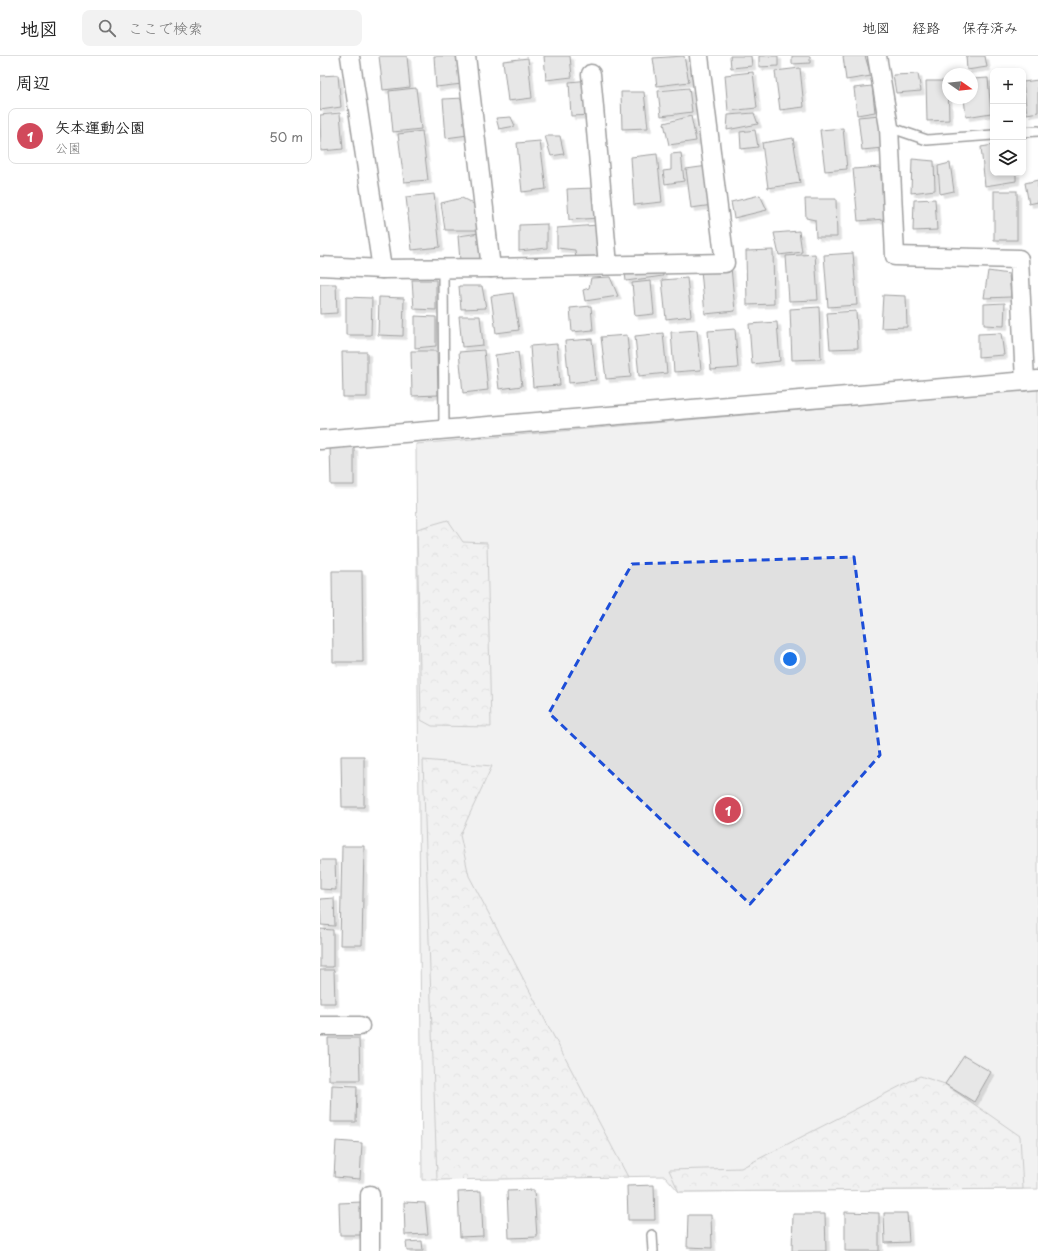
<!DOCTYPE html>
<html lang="ja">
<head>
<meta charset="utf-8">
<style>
	body { margin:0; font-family:"Playpen Sans","Klee One",sans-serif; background:#f2f2f2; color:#222 }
	.controls { position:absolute; right:12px; top:12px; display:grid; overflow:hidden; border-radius:8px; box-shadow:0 2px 6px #0003 }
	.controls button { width:36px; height:36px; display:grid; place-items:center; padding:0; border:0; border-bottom:1px solid #e0e0e0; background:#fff; color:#222; font:20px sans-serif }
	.compass { position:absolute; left:622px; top:12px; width:36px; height:36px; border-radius:50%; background:#fff; box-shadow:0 2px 6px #0003; rotate:104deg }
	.you { position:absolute; left:470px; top:603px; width:14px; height:14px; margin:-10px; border:3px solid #fff; border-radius:50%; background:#1a73e8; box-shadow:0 0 0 6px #1a73e833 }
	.badge { display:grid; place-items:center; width:26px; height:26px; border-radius:50%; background:#d1495b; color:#fff; font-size:13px; font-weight:700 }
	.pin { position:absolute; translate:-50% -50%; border:2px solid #fff; box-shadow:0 1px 4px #0006 }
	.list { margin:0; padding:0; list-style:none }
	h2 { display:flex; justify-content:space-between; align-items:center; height:52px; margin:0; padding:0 16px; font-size:17px }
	h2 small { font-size:13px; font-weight:400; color:#767676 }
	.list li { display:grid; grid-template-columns:26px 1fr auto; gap:12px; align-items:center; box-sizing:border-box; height:56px; margin:0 8px 8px; padding:0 8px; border:1px solid #e0e0e0; border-radius:8px }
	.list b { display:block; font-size:15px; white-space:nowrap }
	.list p { margin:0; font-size:13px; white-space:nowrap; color:#767676 }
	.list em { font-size:13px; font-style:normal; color:#767676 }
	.icon { flex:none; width:22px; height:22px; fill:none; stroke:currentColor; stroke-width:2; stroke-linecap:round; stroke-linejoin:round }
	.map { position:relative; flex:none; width:718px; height:1195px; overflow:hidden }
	header { display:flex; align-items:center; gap:24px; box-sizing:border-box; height:56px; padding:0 20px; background:#fff; border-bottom:1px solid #e0e0e0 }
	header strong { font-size:19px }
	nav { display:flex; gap:22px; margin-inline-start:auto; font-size:14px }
	.search { width:280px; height:36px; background:#f2f2f2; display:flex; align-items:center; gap:10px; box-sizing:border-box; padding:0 14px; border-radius:8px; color:#767676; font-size:15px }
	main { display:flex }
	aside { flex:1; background:#fff }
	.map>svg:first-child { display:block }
	.green { fill:#e0e0e0; stroke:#868686 }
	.forest { fill:url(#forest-crowns); stroke:#868686 }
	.building { fill:#cbcbcb; stroke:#2b2b2b; filter:url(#shadow) }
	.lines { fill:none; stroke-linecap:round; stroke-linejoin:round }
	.service-casing { stroke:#2b2b2b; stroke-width:12 }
	.minor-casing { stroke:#2b2b2b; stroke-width:21 }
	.service { stroke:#fff; stroke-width:9 }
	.minor { stroke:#fff; stroke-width:18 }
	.marked { fill:none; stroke:#1d4ed8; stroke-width:3; stroke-dasharray:8 5; stroke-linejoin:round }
</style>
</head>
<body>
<header>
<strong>地図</strong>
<div class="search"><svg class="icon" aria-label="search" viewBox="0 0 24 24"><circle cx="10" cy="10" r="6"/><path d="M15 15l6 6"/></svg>ここで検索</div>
<nav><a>地図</a><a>経路</a><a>保存済み</a></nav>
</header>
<main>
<aside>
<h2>周辺<small></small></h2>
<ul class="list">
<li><span class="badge">1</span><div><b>矢本運動公園</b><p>公園</p></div><em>50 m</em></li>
</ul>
</aside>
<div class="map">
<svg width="718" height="1195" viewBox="0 0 718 1195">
	<defs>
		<pattern id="forest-crowns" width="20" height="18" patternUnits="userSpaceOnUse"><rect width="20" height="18" fill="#e0e0e0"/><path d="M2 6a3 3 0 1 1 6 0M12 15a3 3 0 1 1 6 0" fill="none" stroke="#c0c0c0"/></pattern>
		<filter id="shadow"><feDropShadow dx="3.5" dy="3.5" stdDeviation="0" flood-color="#0004"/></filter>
	</defs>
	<rect width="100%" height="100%" fill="#fff"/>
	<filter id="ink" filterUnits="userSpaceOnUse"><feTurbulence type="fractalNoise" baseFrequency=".025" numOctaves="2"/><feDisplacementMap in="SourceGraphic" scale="8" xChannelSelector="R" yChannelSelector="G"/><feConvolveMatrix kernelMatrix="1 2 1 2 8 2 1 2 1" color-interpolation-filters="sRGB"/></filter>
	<g filter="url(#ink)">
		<path class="green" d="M 718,333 L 718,1133 L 359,1136 L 345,1120 L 102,1124 L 96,388 Z"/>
		<g class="forest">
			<path d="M 128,464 L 143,486 L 167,487 L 171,671 L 112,670 L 101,664 L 97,473 Z"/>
			<path d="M 103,704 L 172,710 L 140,779 L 149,820 L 308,1121 L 117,1124 Z"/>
			<path d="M 600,1020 L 625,1028 L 700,1080 L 703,1133 L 359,1136 L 349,1114 L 421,1112 Z"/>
		</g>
		<g class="building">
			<path d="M 59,0 L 87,0 L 90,31 L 63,34 Z"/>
			<path d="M 114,0 L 137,0 L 142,28 L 116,31 Z"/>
			<path d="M 224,0 L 250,0 L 252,21 L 226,24 Z"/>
			<path d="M 364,0 L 369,26 L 337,30 L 333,2 Z"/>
			<path d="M 410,0 L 431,0 L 432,10 L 411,12 Z"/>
			<path d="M 439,0 L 458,0 L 458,10 L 439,11 Z"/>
			<path d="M 472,0 L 490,0 L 490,7 L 472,8 Z"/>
			<path d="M 523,0 L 545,0 L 551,20 L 526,24 Z"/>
			<path d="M 646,0 L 665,0 L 667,11 L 647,14 Z"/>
			<path d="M 208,2 L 212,42 L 188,45 L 183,5 Z"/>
			<path d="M 480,12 L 484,51 L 460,54 L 455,15 Z"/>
			<path d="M 433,16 L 437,52 L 408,55 L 405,19 Z"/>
			<path d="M 598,18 L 601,35 L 576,37 L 573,19 Z"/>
			<path d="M 18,19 L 21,51 L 0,54 L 0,20 Z"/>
			<path d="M 668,22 L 671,57 L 646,61 L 644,42 L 652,42 L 652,23 Z"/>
			<path d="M 270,24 L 272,59 L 251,60 L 249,26 Z"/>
			<path d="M 718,24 L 718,56 L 707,58 L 703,26 Z"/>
			<path d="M 606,25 L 628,25 L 629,64 L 607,65 Z"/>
			<path d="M 552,30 L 555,56 L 537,59 L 534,32 Z"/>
			<path d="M 96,32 L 101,73 L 73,76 L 69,35 Z"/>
			<path d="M 369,32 L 372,56 L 341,60 L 338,35 Z"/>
			<path d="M 301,36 L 324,36 L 328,72 L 302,73 Z"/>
			<path d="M 145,42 L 148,79 L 126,82 L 123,43 Z"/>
			<path d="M 20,57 L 23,93 L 1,95 L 0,59 Z"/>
			<path d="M 434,57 L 438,68 L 407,74 L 408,59 Z"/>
			<path d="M 560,59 L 563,92 L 542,94 L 538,61 Z"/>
			<path d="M 371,60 L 376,85 L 349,89 L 344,67 Z"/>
			<path d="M 191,61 L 195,70 L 179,73 L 176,62 Z"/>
			<path d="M 523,72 L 527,113 L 505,115 L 500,74 Z"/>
			<path d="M 435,74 L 438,91 L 421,93 L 420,76 Z"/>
			<path d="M 102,75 L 108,124 L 84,126 L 78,78 Z"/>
			<path d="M 225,80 L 240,80 L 244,98 L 231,100 Z"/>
			<path d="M 473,82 L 480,127 L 448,132 L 442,87 Z"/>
			<path d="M 220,85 L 226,133 L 202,136 L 197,87 Z"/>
			<path d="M 673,89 L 673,117 L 696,117 L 696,125 L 665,130 L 661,91 Z"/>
			<path d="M 361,97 L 364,125 L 345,128 L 343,115 L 351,114 L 351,98 Z"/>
			<path d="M 337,98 L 342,146 L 314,149 L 311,101 Z"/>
			<path d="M 592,103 L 614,105 L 615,134 L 591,137 Z"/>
			<path d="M 630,107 L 634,135 L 620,138 L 618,110 Z"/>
			<path d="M 395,109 L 400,148 L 371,152 L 366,113 Z"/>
			<path d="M 560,111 L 565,163 L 538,165 L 533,113 Z"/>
			<path d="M 718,124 L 718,146 L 709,148 L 705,127 Z"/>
			<path d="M 275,132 L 278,162 L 249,164 L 247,133 Z"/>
			<rect x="674" y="135" width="23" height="49"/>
			<path d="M 114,138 L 120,191 L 92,194 L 86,141 Z"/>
			<path d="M 440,139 L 447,154 L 414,162 L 411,146 Z"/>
			<path d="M 142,142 L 158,150 L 161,174 L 125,174 L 121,147 Z"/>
			<path d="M 485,143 L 516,143 L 517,181 L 496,181 L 495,164 L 486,162 Z"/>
			<path d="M 615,143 L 617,174 L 593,175 L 594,144 Z"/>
			<path d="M 227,168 L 227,192 L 199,195 L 199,169 Z"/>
			<path d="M 278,169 L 281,202 L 256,204 L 255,194 L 237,192 L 237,172 Z"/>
			<path d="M 479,175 L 482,196 L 459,199 L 454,177 Z"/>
			<path d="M 160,177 L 166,202 L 140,205 L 138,180 Z"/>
			<path d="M 453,194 L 454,248 L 427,249 L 426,195 Z"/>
			<path d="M 533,197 L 537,249 L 508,251 L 504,199 Z"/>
			<path d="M 328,198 L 328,205 L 341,204 L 343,220 L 306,225 L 303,201 Z"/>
			<path d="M 495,198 L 498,244 L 469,245 L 466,200 Z"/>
			<path d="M 411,211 L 415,255 L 385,258 L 381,214 Z"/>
			<path d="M 668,215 L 689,218 L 691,241 L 664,242 Z"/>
			<path d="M 290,221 L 298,240 L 265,245 L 263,234 L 269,232 L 271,222 Z"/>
			<path d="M 367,222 L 371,260 L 346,263 L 342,224 Z"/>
			<path d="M 92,224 L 116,224 L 116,254 L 94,253 Z"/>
			<path d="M 331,225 L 334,258 L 315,260 L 312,227 Z"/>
			<path d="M 0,228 L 16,228 L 17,257 L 0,258 Z"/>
			<path d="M 139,230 L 162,230 L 166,252 L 141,253 Z"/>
			<path d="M 193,237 L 199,274 L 176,277 L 171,240 Z"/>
			<path d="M 563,239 L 586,240 L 587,271 L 561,272 Z"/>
			<path d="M 26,241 L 52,242 L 51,279 L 26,279 Z"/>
			<path d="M 59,241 L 84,242 L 83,280 L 58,279 Z"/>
			<path d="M 685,247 L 684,270 L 664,269 L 664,248 Z"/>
			<path d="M 271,250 L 273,274 L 252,276 L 250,252 Z"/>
			<path d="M 499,251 L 501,303 L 472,304 L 470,253 Z"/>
			<path d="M 536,255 L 538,292 L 510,293 L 507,257 Z"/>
			<path d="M 95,260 L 116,261 L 116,290 L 95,292 Z"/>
			<path d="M 139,260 L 160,260 L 163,289 L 142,291 Z"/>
			<path d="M 457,266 L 460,305 L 432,308 L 429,268 Z"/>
			<path d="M 415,273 L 418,312 L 391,314 L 388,275 Z"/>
			<path d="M 377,274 L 381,314 L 354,316 L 351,276 Z"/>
			<path d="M 343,277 L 347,317 L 319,320 L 315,280 Z"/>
			<path d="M 681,277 L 684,299 L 658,301 L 658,278 Z"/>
			<path d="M 307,279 L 311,321 L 286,323 L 281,281 Z"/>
			<path d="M 272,283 L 276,324 L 249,327 L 245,285 Z"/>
			<path d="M 237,288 L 240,329 L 213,331 L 210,290 Z"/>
			<path d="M 164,294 L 168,334 L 143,337 L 139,296 Z"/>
			<path d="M 91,295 L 117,295 L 118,339 L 92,340 Z"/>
			<path d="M 22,296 L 47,296 L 47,341 L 23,341 Z"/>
			<path d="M 198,296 L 202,330 L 179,333 L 175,299 Z"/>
			<path d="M 10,391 L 34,391 L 34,429 L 11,429 Z"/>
			<path d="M 12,515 L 42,515 L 43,606 L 13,606 Z"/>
			<path d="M 21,700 L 44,700 L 44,751 L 22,751 Z"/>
			<path d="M 22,790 L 44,790 L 42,889 L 20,889 Z"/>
			<path d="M 0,804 L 15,804 L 16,834 L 0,833 Z"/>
			<path d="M 14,842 L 15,870 L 1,869 L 0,843 Z"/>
			<path d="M 0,873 L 13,874 L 13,911 L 0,911 Z"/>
			<path d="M 0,914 L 14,914 L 15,947 L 0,947 Z"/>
			<path d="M 8,982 L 39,982 L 40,1024 L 9,1024 Z"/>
			<path d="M 644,1000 L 671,1016 L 654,1046 L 625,1028 Z"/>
			<path d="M 12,1029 L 37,1030 L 36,1066 L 11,1066 Z"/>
			<path d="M 16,1085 L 42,1087 L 40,1123 L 14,1121 Z"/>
			<path d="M 334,1129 L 335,1164 L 308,1164 L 307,1130 Z"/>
			<path d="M 214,1134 L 217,1181 L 189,1182 L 187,1135 Z"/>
			<path d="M 161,1135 L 163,1180 L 140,1181 L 138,1136 Z"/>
			<path d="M 42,1146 L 43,1179 L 20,1179 L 19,1147 Z"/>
			<path d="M 84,1146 L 105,1147 L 108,1178 L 85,1179 Z"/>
			<path d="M 525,1156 L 559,1157 L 559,1195 L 525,1195 Z"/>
			<path d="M 564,1157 L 587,1157 L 589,1186 L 565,1187 Z"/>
			<path d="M 473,1158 L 505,1158 L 506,1195 L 472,1195 Z"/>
			<path d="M 368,1159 L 391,1159 L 392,1192 L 367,1191 Z"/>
			<path d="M 102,1185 L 103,1195 L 87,1195 L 86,1186 Z"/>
		</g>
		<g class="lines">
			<defs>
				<g id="service">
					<path d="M 569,71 L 607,84 L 673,79"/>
					<path d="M 703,76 L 718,75"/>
					<path d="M 123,212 L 124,373"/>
					<path d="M 332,1179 L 333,1195"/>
				</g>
				<g id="minor">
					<path d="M 557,0 L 569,71 L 575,200 L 699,203 L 705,325"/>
					<path d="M 271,18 L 288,209"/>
					<path d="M 0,210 L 62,213 L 30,0"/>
					<path d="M 171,212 L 405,207 L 379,0"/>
					<path d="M 62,213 L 171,212 L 146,0"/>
					<path d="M 0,384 L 718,324"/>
					<path d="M 0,970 L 40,970"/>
					<path d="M 50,1139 L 50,1195"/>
				</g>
			</defs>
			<use href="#service" class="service-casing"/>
			<use href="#minor" class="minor-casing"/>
			<use href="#service" class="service"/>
			<use href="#minor" class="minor"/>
		</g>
	</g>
	<path d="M0 0H718V1195H0ZM 534,501 L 560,699 L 430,848 L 229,657 L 312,508 Z" fill="#fff" fill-opacity=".55" fill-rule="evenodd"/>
	<path class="marked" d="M 534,501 L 560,699 L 430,848 L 229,657 L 312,508 Z"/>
</svg>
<div class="controls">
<button>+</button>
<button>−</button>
<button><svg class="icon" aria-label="layers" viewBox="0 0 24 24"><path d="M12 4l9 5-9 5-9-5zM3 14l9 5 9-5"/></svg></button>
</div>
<svg class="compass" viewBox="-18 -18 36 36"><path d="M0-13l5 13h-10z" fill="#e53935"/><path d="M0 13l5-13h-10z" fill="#767676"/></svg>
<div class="you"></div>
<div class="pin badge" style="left:408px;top:754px">1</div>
</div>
</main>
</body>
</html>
